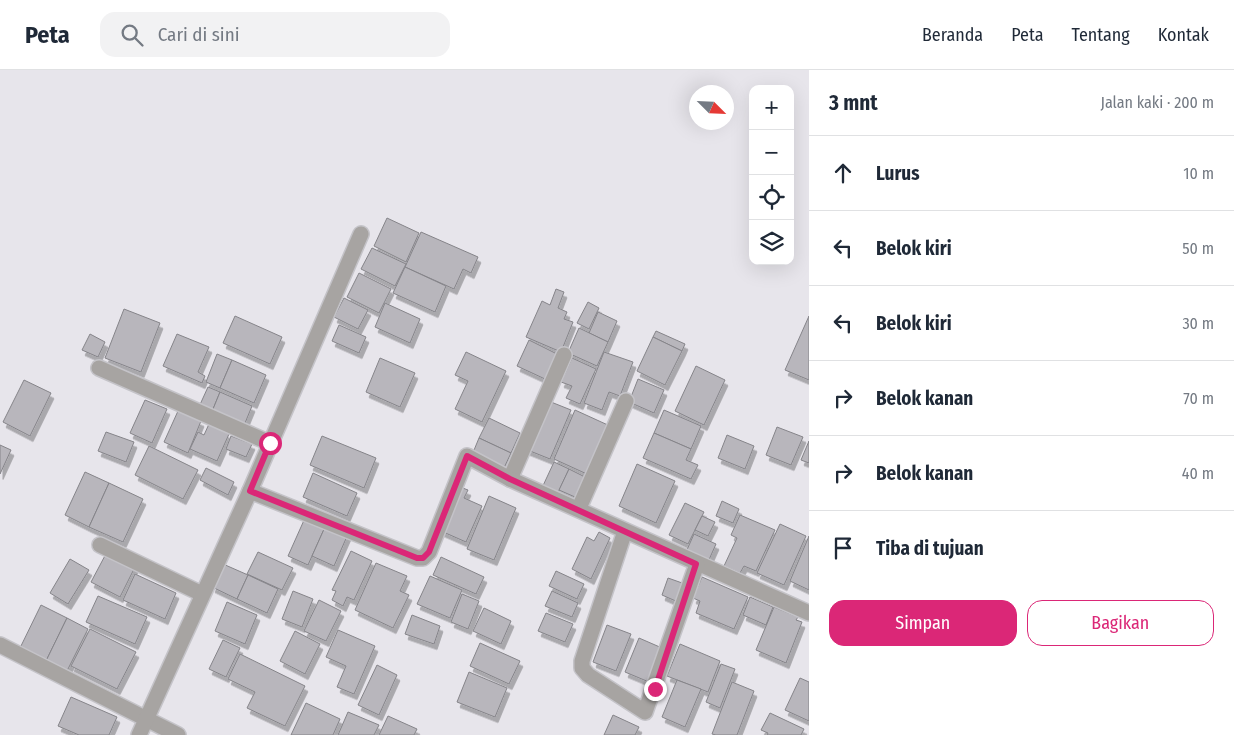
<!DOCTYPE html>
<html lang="id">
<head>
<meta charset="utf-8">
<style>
	body { margin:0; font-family:"Fira Sans Condensed",sans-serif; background:#f2f2f3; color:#1f2937 }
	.controls { position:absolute; right:15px; top:15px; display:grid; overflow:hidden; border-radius:10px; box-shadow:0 5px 20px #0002 }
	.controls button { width:45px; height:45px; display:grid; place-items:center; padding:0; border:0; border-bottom:1px solid #e0e1e3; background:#fff; color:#1f2937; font:25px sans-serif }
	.compass { position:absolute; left:689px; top:15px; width:45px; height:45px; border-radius:50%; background:#fff; box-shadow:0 5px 20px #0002; rotate:114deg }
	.stop { position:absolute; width:15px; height:15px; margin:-11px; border:4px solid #db2777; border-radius:50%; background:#fff }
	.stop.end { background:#db2777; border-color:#fff; box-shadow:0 1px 5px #0008 }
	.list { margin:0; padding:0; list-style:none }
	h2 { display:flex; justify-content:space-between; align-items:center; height:65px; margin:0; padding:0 20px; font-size:21px }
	h2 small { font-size:16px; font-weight:400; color:#747a83 }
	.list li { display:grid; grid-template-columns:32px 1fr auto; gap:15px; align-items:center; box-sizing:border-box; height:75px; padding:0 20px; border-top:1px solid #e0e1e3 }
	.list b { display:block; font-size:19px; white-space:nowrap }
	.list em { font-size:16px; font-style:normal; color:#747a83 }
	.actions { display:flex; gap:10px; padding:15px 20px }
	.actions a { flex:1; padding:11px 0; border:1px solid #db2777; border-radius:15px; text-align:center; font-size:18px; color:#db2777 }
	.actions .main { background:#db2777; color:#fff }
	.icon { flex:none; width:28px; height:28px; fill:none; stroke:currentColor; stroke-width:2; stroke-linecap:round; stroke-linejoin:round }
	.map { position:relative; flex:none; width:809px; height:665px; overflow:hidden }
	header { display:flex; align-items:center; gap:30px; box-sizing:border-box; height:70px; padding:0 25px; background:#fff; border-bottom:1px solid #e0e1e3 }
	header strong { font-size:24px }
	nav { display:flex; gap:28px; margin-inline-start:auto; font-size:18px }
	.search { width:350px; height:45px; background:#f2f2f3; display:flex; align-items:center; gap:12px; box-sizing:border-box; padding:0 18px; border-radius:15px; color:#747a83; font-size:19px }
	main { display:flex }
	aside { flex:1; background:#fff }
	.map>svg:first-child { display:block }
	.building { fill:#b8b6bc; stroke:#858489; filter:url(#shadow) }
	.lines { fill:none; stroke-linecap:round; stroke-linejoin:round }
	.minor-casing { stroke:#c4c3c8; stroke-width:18 }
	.minor { stroke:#a7a4a2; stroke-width:15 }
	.route { stroke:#db2777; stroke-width:6 }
</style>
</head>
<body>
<header>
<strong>Peta</strong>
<div class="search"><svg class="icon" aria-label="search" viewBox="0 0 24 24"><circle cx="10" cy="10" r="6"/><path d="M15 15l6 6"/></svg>Cari di sini</div>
<nav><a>Beranda</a><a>Peta</a><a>Tentang</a><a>Kontak</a></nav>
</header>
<main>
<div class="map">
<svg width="809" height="665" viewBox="0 0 809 665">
	<defs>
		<filter id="shadow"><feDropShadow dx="3" dy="5.5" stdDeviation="0" flood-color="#0004"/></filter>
	</defs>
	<rect width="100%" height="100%" fill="#e7e5eb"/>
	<g class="building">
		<path d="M 387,148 L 419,163 L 406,192 L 374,176 Z"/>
		<path d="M 421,162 L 478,187 L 471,203 L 463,199 L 454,219 L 405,197 Z"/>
		<path d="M 372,178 L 406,194 L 395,216 L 361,199 Z"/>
		<path d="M 405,197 L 446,216 L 435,242 L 393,223 Z"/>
		<path d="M 359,203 L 391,219 L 379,243 L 347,227 Z"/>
		<path d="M 556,219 L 564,222 L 558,238 L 567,242 L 564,249 L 573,252 L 561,282 L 526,267 L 542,231 L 550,235 Z"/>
		<path d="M 344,228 L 368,240 L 358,259 L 334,247 Z"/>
		<path d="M 588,232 L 599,238 L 589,259 L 577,253 Z"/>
		<path d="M 385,233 L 420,249 L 410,273 L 375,257 Z"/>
		<path d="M 124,239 L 160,253 L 141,302 L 105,288 Z"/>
		<path d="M 598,242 L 617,251 L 608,272 L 589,263 Z"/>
		<path d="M 235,246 L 282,267 L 270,294 L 223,273 Z"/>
		<path d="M 809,246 L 809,310 L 785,300 Z"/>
		<path d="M 339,255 L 366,267 L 359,283 L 332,271 Z"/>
		<path d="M 579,258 L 608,272 L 597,296 L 568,283 Z"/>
		<path d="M 656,261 L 685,274 L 682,281 L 653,267 Z"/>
		<path d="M 90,264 L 105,272 L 98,287 L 82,280 Z"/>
		<path d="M 177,264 L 209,277 L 198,302 L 205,306 L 202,313 L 163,296 Z"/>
		<path d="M 653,267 L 682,281 L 665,315 L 637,301 Z"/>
		<path d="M 529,270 L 557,284 L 545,309 L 517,296 Z"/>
		<path d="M 466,282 L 506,301 L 482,352 L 455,339 L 468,311 L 455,305 Z"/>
		<path d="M 604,282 L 633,292 L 620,326 L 609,322 L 602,340 L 584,333 Z"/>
		<path d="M 217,284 L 232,290 L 220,318 L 206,312 Z"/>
		<path d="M 380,288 L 415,303 L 400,337 L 366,322 Z"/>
		<path d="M 572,288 L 596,299 L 580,334 L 566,328 L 572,316 L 561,312 Z"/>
		<path d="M 232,290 L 266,305 L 254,333 L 220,318 Z"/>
		<path d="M 696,296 L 725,310 L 704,355 L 675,341 Z"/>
		<path d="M 638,309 L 664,320 L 654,343 L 629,332 Z"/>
		<path d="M 24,310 L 51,323 L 30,366 L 3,352 Z"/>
		<path d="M 208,317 L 220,322 L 211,344 L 198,339 Z"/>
		<path d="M 220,322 L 252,336 L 243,358 L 211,344 Z"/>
		<path d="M 145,330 L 167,339 L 152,373 L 130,363 Z"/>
		<path d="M 546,330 L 571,340 L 550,389 L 525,379 Z"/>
		<path d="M 575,340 L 610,356 L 589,405 L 554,389 Z"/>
		<path d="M 664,340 L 701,356 L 691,379 L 654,363 Z"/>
		<path d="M 178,341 L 201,351 L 188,383 L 164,372 Z"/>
		<path d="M 489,348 L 520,363 L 511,383 L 479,368 Z"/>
		<path d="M 209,354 L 229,364 L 217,391 L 190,379 L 198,362 L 204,365 Z"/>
		<path d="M 777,357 L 803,367 L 791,395 L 766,385 Z"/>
		<path d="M 106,362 L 134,372 L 126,392 L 98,381 Z"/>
		<path d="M 654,363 L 691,379 L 686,390 L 698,395 L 691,409 L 643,388 Z"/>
		<path d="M 727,365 L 754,376 L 745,399 L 718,388 Z"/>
		<path d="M 231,366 L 252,374 L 246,387 L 226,379 Z"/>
		<path d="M 322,366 L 376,388 L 364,418 L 310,395 Z"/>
		<path d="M 479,368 L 511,383 L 503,400 L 472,385 Z"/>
		<path d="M 809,371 L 809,393 L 801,390 Z"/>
		<path d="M 0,375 L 11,380 L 0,404 Z"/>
		<path d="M 149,376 L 198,400 L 183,429 L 135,405 Z"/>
		<path d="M 554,392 L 569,399 L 556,427 L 541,420 Z"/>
		<path d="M 637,394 L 675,411 L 656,453 L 619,436 Z"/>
		<path d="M 206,398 L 234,412 L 228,425 L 200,410 Z"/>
		<path d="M 569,399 L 585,407 L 575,427 L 559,420 Z"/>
		<path d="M 85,402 L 109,413 L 89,457 L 65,445 Z"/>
		<path d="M 313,403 L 357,423 L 347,446 L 303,427 Z"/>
		<path d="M 109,413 L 143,429 L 123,472 L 89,457 Z"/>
		<path d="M 460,417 L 468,420 L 464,428 L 482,436 L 466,472 L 441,461 Z"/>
		<path d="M 489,426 L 516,438 L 494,490 L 467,479 Z"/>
		<path d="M 722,431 L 739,439 L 733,453 L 716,446 Z"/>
		<path d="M 685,433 L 704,442 L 688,474 L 669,465 Z"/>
		<path d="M 740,445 L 775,460 L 756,501 L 744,496 L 740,503 L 724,496 L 737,468 L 731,465 Z"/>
		<path d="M 702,446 L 715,452 L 708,466 L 695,460 Z"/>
		<path d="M 305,448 L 325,457 L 308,495 L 288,486 Z"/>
		<path d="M 780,454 L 806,466 L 784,515 L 757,503 Z"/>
		<path d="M 325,457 L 348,464 L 334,496 L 312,486 Z"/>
		<path d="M 599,462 L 610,468 L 591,509 L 572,499 L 587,467 L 594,471 Z"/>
		<path d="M 694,464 L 716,474 L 708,492 L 686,482 Z"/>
		<path d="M 809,466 L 809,520 L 790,511 Z"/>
		<path d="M 108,480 L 136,495 L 120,527 L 91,512 Z"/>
		<path d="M 351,481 L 372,491 L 354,530 L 347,527 L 343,536 L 332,530 L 336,521 L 332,520 Z"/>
		<path d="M 258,482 L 293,498 L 282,520 L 247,504 Z"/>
		<path d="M 441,487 L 484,507 L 476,524 L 433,505 Z"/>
		<path d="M 70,489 L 89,500 L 68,534 L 50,523 Z"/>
		<path d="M 376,493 L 407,506 L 400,521 L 409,525 L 393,558 L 355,540 Z"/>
		<path d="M 223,494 L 248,505 L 237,529 L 212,517 Z"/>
		<path d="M 556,501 L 584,514 L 577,529 L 549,516 Z"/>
		<path d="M 135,504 L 176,523 L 165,549 L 123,530 Z"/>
		<path d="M 248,505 L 278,519 L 267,543 L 237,529 Z"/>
		<path d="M 430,506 L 462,520 L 450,548 L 417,534 Z"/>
		<path d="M 702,507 L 748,527 L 734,559 L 696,543 L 700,531 L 693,528 Z"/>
		<path d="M 668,508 L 685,514 L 678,532 L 662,525 Z"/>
		<path d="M 293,521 L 313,529 L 302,557 L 282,549 Z"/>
		<path d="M 552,521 L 578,533 L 572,547 L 545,536 Z"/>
		<path d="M 462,524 L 479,531 L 468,559 L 451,552 Z"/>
		<path d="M 98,526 L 147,547 L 135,574 L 86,552 Z"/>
		<path d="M 750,527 L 773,537 L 766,555 L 743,545 Z"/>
		<path d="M 319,530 L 341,541 L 326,571 L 304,561 Z"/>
		<path d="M 227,532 L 257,545 L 245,574 L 215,561 Z"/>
		<path d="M 41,535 L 67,548 L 45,593 L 19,580 Z"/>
		<path d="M 774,537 L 798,547 L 796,550 L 802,552 L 786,593 L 756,580 Z"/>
		<path d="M 484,538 L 511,551 L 501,574 L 473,561 Z"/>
		<path d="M 546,543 L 573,554 L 565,572 L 538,561 Z"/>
		<path d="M 412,545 L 440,556 L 434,574 L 405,564 Z"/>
		<path d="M 67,548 L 88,559 L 66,603 L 45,593 Z"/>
		<path d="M 607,555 L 631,564 L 616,601 L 593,592 Z"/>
		<path d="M 90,559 L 136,582 L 117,619 L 71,596 Z"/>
		<path d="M 338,560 L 375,576 L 354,624 L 337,617 L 346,596 L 326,587 Z"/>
		<path d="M 295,561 L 320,574 L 305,604 L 280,591 Z"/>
		<path d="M 639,568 L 662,578 L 649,612 L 625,602 Z"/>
		<path d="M 223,570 L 240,578 L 226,607 L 209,599 Z"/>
		<path d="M 480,573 L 520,591 L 509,614 L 470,596 Z"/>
		<path d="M 680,574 L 720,591 L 708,622 L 667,606 Z"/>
		<path d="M 240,584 L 305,616 L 285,656 L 247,638 L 255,622 L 228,609 Z"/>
		<path d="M 721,594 L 735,599 L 720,638 L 706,632 Z"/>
		<path d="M 377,595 L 397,605 L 379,645 L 358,635 Z"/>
		<path d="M 469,602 L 507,618 L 495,647 L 457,632 Z"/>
		<path d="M 800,608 L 809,612 L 809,651 L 785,640 Z"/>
		<path d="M 677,610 L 701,619 L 685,657 L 662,647 Z"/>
		<path d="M 732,612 L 754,621 L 737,665 L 716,665 L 712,664 Z"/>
		<path d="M 71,627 L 117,647 L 109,665 L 79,665 L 58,656 Z"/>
		<path d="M 306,633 L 340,649 L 333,665 L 291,665 Z"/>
		<path d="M 348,642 L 379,655 L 374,665 L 338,665 Z"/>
		<path d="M 770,643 L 804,659 L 801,665 L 767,665 L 768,663 L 761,660 Z"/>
		<path d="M 613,645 L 639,657 L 635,665 L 604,665 Z"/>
		<path d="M 388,646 L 417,659 L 414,665 L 379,665 Z"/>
	</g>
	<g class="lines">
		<defs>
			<g id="minor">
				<path d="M 99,298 L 270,373"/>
				<path d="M 510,409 L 564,285"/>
				<path d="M 250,421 L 417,488 L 423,488 L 429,482 L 467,386 L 510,409 L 809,543"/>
				<path d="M 579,438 L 626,331"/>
				<path d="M 625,461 L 582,591 L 582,598 L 588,605 L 645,642 L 697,494"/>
				<path d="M 100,475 L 202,524"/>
				<path d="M 0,575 L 178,665"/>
				<path d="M 139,665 L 250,421 L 361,164"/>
			</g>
		</defs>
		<use href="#minor" class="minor-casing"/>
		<use href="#minor" class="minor"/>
	</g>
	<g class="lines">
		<path class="route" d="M 270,373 L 250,421 L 417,488 L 423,488 L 429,482 L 467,386 L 510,409 L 696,494 L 655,619"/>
	</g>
</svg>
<div class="controls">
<button>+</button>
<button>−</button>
<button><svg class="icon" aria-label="locate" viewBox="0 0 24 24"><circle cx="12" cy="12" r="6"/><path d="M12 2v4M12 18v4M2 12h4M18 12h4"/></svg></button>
<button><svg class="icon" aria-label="layers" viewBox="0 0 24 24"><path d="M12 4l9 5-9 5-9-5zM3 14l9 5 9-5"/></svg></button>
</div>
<svg class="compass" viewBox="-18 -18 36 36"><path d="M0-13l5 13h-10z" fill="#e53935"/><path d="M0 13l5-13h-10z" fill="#747a83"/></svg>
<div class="stop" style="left:270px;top:373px"></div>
<div class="stop end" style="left:655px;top:619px"></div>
</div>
<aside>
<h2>3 mnt<small>Jalan kaki · 200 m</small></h2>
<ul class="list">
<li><svg class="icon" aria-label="ahead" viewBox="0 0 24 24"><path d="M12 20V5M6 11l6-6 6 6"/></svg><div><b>Lurus</b></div><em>10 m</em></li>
<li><svg class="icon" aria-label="left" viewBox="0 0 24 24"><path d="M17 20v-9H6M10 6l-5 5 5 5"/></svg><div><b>Belok kiri</b></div><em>50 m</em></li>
<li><svg class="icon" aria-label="left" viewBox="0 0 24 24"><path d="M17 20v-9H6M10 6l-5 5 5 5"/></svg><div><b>Belok kiri</b></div><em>30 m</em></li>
<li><svg class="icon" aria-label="right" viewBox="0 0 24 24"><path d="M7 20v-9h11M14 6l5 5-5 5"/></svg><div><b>Belok kanan</b></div><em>70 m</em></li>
<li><svg class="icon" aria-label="right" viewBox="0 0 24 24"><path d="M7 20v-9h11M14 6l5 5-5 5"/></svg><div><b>Belok kanan</b></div><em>40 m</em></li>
<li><svg class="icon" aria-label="arrive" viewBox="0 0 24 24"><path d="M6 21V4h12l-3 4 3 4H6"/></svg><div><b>Tiba di tujuan</b></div></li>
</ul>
<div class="actions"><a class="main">Simpan</a><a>Bagikan</a></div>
</aside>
</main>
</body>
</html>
